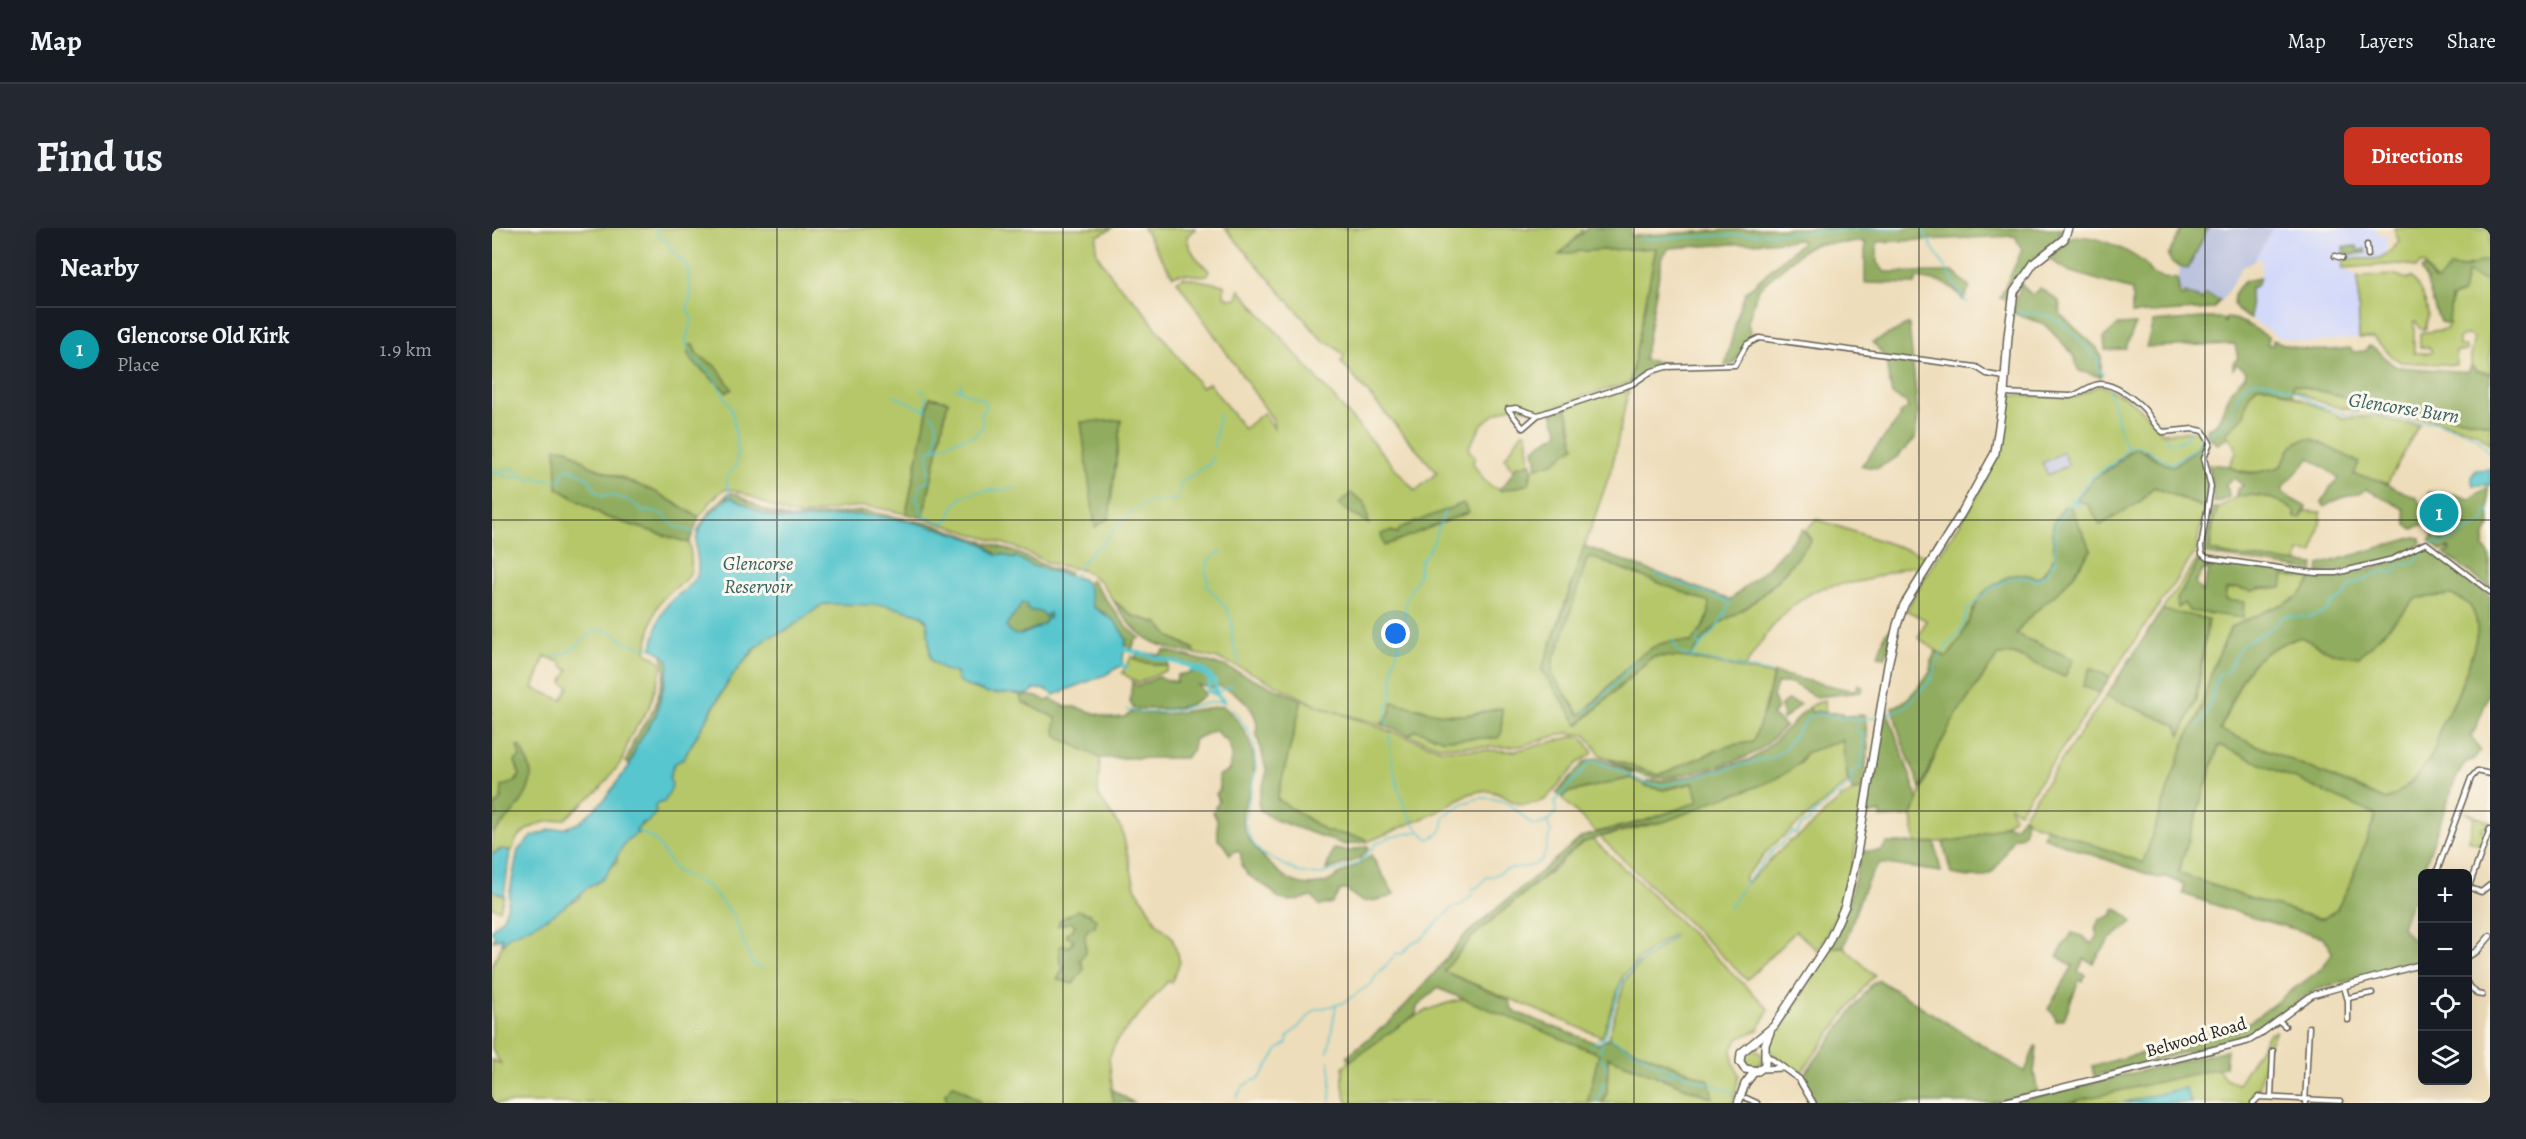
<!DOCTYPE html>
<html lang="en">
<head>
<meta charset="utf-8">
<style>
	body { margin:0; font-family:Alegreya,serif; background:#242831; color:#f1f3f6 }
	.controls { position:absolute; right:18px; bottom:18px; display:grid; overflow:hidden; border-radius:9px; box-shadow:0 6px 24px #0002 }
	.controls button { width:54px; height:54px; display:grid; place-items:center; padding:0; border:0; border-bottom:2px solid #363941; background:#171b24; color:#f1f3f6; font:30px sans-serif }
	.you { position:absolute; left:904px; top:406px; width:21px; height:21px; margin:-15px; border:4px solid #fff; border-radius:50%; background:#1a73e8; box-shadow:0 0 0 9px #1a73e833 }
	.badge { display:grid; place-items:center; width:39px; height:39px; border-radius:50%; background:#c8321e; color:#fff; font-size:20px; font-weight:700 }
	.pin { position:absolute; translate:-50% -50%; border:3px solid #fff; box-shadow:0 2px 6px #0006 }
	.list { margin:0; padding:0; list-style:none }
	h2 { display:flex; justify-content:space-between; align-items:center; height:78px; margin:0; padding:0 24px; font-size:26px }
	h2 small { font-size:20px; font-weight:400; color:#9ea1a6 }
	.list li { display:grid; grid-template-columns:39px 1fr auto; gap:18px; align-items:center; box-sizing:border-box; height:84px; padding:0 24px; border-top:2px solid #363941 }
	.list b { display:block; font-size:22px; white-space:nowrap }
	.list p { margin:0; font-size:20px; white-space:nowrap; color:#9ea1a6 }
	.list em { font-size:20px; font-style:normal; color:#9ea1a6 }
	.icon { flex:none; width:33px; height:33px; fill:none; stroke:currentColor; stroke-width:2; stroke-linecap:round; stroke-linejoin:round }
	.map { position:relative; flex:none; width:1998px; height:875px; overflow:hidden; border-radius:9px }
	header { display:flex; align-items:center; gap:36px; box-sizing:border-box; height:84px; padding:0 30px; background:#171b24; border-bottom:2px solid #363941 }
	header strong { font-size:28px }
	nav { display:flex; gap:33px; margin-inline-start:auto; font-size:21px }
	.intro { display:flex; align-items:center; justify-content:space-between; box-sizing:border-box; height:144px; padding:0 36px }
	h1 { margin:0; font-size:42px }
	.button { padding:15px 27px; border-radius:9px; background:#c8321e; color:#fff; font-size:21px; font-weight:700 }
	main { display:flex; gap:36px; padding:0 36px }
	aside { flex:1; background:#171b24; border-radius:9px; box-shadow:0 6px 24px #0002 }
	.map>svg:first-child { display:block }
	.built { fill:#d3d9f9 }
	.industrial { fill:#bcc3de }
	.green { fill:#b6c76a; stroke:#697243; stroke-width:1.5; fill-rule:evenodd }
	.forest { fill:#90ac5e; stroke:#56643d; stroke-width:1.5; fill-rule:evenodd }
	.water { fill:#58c6ce; stroke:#3a7175; stroke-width:1.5; fill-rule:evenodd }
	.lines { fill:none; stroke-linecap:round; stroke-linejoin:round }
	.stream { stroke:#58c6ce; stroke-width:1.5 }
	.canal { stroke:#58c6ce; stroke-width:4 }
	.minor-casing { stroke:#666053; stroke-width:7 }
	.tertiary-casing { stroke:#666053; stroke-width:8 }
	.trunk-casing { stroke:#666053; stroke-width:10 }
	.minor { stroke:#fff; stroke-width:4 }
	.tertiary { stroke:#fff; stroke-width:5 }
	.trunk { stroke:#fff; stroke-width:7 }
	.grid { fill:none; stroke:#1c1c1c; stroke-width:1.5; stroke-opacity:0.55 }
	.labels { text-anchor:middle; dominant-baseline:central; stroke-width:6; stroke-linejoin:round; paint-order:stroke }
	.street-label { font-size:18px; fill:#1c1c1c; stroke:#fbf7ec }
	.water-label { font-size:20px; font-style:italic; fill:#346063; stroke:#fbf7ec }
</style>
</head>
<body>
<header>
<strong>Map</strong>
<nav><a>Map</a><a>Layers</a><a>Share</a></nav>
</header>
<div class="intro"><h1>Find us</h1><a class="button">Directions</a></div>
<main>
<aside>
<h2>Nearby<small></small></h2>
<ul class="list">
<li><span class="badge" style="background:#0f9aa8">1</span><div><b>Glencorse Old Kirk</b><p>Place</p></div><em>1.9 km</em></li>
</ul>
</aside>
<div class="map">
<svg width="1998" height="875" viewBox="0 0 1998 875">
	<rect width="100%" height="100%" fill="#fbf7ec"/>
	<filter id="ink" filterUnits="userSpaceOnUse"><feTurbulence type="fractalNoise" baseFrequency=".0167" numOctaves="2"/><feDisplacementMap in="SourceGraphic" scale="12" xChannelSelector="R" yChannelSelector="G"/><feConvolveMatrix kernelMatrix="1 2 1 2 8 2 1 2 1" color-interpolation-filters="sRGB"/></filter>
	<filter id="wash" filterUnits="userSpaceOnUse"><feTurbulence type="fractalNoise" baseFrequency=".008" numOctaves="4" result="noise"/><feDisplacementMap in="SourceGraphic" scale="24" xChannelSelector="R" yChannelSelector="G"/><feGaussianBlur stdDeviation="1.35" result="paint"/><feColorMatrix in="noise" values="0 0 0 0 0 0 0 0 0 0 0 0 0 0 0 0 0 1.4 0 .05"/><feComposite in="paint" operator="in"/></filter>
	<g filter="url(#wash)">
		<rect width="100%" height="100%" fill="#eeddba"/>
		<path class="built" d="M 1781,0 L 1886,0 L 1886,7 L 1895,6 L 1894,28 L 1886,31 L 1877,30 L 1850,32 L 1849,35 L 1850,40 L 1866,49 L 1867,110 L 1818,115 L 1786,109 L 1759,91 L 1758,61 L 1768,54 L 1770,33 L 1763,30 Z"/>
		<g class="industrial">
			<path d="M 1710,0 L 1781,0 L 1761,34 L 1750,39 L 1730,73 L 1713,65 L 1708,71 L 1685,63 L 1688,39 Z"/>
			<path d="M 1571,224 L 1578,237 L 1556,247 L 1550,235 Z"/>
		</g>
		<g class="green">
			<path d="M 0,0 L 621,0 L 605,8 L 604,21 L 606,28 L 623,53 L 647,77 L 709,159 L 717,155 L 752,201 L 771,185 L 782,200 L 781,192 L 685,53 L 691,49 L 732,57 L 732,68 L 738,71 L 746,70 L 747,61 L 923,263 L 945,245 L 849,134 L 852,127 L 838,115 L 832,114 L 733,0 L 1091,0 L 1089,5 L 1068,26 L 1088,23 L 1164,20 L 1138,155 L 1095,167 L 1048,185 L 1021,178 L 1005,185 L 991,195 L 976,221 L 983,229 L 981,235 C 998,266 1006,264 1037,256 L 1041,241 L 1081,202 L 1074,180 L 1098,170 L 1137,160 L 1120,239 L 1050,442 L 1087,497 L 1160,429 L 1186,428 L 1281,447 L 1273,481 L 1262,514 L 1235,518 L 1167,547 L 1109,528 L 1094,507 L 1074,505 L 1029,518 L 1016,519 L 947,518 L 916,507 L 924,502 L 950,511 L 1010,480 L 973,487 L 940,485 L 928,480 L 899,483 L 890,497 C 868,490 844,485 823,476 C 786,460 743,431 703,426 L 701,420 L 677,408 L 666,395 L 641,388 L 621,372 L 609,354 L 591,342 L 560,336 L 522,319 L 431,290 L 456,173 L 438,169 L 414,286 C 396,282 378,277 359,279 C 340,280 319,289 300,286 C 283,283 242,256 232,262 C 223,266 213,282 207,289 L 131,250 L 98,238 L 76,221 L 65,260 L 114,289 L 197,315 C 207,364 184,348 167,376 C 159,388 158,407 154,421 L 155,425 L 168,433 L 170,439 L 157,480 L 138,509 L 130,533 L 108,561 L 73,591 L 49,595 L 36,601 L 25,610 L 20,622 L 6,622 L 0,627 L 0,606 L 13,594 L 36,560 L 26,518 L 28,529 L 23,533 L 28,547 L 9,571 L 5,588 L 0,592 ZM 629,193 L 617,290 L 589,195 ZM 976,285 L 892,317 L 898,303 L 906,305 ZM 53,428 L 70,435 L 70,438 L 77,442 L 70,455 L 77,459 L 70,472 L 41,460 Z"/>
			<path d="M 651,0 L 704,0 L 695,8 L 697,18 L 703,28 L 717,43 L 715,47 C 703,50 694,42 681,48 Z"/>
			<path d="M 1902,0 L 1998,0 L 1998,33 C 1985,33 1976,41 1962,39 L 1946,53 L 1942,52 L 1932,36 L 1928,36 L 1924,40 L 1917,37 L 1907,36 L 1850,40 L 1852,31 C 1882,28 1885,39 1907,14 Z"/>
			<path d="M 1975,45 L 1998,55 L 1998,145 L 1985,143 L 1979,138 L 1979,123 L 1982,110 C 1977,106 1972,106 1967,110 L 1967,118 L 1974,118 L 1974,123 L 1964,123 L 1964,137 L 1909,134 L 1902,130 L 1882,110 L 1867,110 L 1866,49 L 1904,47 L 1915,51 L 1919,49 C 1927,56 1934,74 1936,85 C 1936,90 1934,95 1934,100 L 1931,102 L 1927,100 L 1924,93 L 1922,94 L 1922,125 L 1938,125 L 1940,123 L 1938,120 L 1928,119 L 1928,105 L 1955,101 L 1960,68 L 1971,65 Z"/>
			<path d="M 1800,156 L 1856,170 L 1998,196 L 1998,216 L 1984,204 L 1942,192 L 1845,179 L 1826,173 L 1800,160 Z"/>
			<path d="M 1608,157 L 1635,170 L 1654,186 L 1670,205 L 1705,203 L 1712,209 L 1707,219 L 1681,238 L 1673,236 L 1654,223 L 1637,223 C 1619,240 1597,251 1584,272 L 1595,276 L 1609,297 L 1648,274 L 1662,259 L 1712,280 L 1704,323 L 1618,449 L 1598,440 L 1591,458 L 1608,465 L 1527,584 L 1518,578 L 1522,589 C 1498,614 1456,614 1423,615 L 1420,588 L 1445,523 L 1463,489 L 1506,427 L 1522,426 L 1573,449 L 1580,431 L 1523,406 C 1535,388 1551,378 1567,363 C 1580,351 1589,336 1599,322 L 1578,279 L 1561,316 L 1563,328 L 1551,346 L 1545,350 C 1532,345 1522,345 1510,352 C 1503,357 1492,362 1488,369 C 1477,387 1471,414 1454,429 L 1426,410 L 1434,392 L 1415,383 C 1440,327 1486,282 1506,223 C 1512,206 1513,187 1515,169 L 1517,167 L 1584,169 ZM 1571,224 L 1577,237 L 1556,247 L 1550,235 Z"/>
			<path d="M 1765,158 L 1779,158 L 1851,190 L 1887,188 L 1905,195 L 1927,197 L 1895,256 L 1861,247 L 1864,241 L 1797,222 L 1788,239 C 1771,245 1753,248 1737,238 L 1744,224 L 1743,217 L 1734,206 L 1752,187 L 1757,167 Z"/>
			<path d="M 1030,204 L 1035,205 L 1038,235 L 1024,239 L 1021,243 L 1013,230 Z"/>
			<path d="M 1756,266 C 1773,268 1790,272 1803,284 L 1803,289 L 1813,283 L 1829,284 L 1829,291 L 1821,325 L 1807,324 L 1805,335 L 1735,327 L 1718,322 L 1723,283 L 1744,269 Z"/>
			<path d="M 1324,291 L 1437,329 L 1427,342 L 1420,338 C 1403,342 1387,348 1371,353 C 1356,356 1339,356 1325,362 C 1292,378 1271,409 1253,439 L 1197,429 L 1221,401 L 1237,388 L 1257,378 L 1284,355 L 1319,312 L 1313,303 Z"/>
			<path d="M 1099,329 L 1218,374 C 1218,391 1210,402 1199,414 C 1191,414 1182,413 1175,414 C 1142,421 1114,467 1088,487 L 1060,447 L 1061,429 L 1095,331 Z"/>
			<path d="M 1709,330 L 1685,371 L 1730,387 L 1750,390 L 1733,372 L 1734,362 L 1745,360 L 1760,363 L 1769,360 L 1790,360 L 1791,348 L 1822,350 L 1806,369 L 1739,399 L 1721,440 L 1707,487 L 1692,515 L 1651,635 L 1535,593 L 1532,588 L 1533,585 L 1614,468 L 1684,497 L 1689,506 C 1694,494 1701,483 1704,471 C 1711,445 1712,417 1716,391 L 1670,382 L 1705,332 Z"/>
			<path d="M 1959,367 C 1976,372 1984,381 1985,400 C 1986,414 1968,462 1961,476 C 1958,483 1953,489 1950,496 C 1947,505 1946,515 1942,523 C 1932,543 1914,562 1894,572 L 1728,502 C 1750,453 1752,426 1809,409 L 1840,425 L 1879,417 L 1925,370 Z"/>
			<path d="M 373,375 C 386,376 430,380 435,394 C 438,405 436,420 439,432 C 447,439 454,442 464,445 L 472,457 L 506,466 L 514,464 L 528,467 L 530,474 L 564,490 L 563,504 L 608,530 L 606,567 L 630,602 L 643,659 L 665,695 L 680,709 L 688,734 L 679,755 L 676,753 L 625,812 L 617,830 L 622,875 L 491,875 L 472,862 L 453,866 L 455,875 L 0,875 L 0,832 L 9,836 L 0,822 L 0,738 L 11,715 L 17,708 L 86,671 L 95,660 L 108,653 L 125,633 L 125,626 L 136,609 L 145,605 L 143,603 L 164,584 L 163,578 L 167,574 L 172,574 L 179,561 L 177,552 L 182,536 L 191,531 L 198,519 L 242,445 L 275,409 L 295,402 L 331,376 ZM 579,694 L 596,701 L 593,707 L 594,724 L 565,751 C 575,738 574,725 582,711 L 580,703 L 583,697 Z"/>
			<path d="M 640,428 L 648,434 L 676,438 L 675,442 L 646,455 L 630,445 Z"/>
			<path d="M 810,472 L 948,521 L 1023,523 L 1083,508 L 1091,510 L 1101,525 L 1086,535 L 1054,571 C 1018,588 1016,560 989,563 C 971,565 955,580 939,587 C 918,596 896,605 875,614 L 873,611 L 834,603 L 785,571 Z"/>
			<path d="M 1332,472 L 1333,486 L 1326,483 L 1319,485 L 1317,479 Z"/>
			<path d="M 1350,512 L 1356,554 L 1280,618 L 1252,650 L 1255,655 L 1298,613 L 1310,606 L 1348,571 L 1361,563 L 1370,562 C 1366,617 1357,676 1325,722 L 1304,703 L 1255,752 L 1108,609 L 1174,593 L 1212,578 L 1215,575 L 1272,555 L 1309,535 L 1313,525 Z"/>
			<path d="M 1727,516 L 1884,587 L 1857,658 L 1845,681 L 1832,690 L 1825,690 L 1757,670 L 1686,645 Z"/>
			<path d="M 1139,550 C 1166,565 1173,562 1202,555 L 1207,574 L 1152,593 L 1104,604 L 1070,570 L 1074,565 Z"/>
			<path d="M 1973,584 L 1998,594 L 1996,598 L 1989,601 L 1993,608 L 1989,616 L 1976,612 L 1982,592 L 1980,588 Z"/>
			<path d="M 1100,611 L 1131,639 L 1131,642 L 1135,642 L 1277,781 L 1266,802 L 1247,810 L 1240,820 L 1241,834 L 1247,847 L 1241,875 L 1111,875 L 1115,864 L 1116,829 L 1220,870 L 1217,852 L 1116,811 L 1133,752 L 1148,735 L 1182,708 L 1181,706 L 1149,729 L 1131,748 L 1110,809 L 951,743 L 980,709 L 1069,635 L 1070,631 L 1090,615 Z"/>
			<path d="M 0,662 L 12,668 L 8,682 L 0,679 Z"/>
			<path d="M 1338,719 L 1352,719 L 1383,748 L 1376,754 L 1308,846 L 1281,827 L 1278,821 L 1279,808 L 1306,773 Z"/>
			<path d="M 973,771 L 1107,826 L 1095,875 L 855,875 L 851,858 L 851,839 C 886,809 926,779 973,771 Z"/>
			<path d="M 1784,803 L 1775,820 L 1766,865 L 1759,875 L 1699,875 L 1692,860 L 1631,875 L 1574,875 L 1725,840 L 1733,851 L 1746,856 L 1777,805 Z"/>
			<circle cx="1261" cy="830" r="9"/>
		</g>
		<g class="forest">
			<path d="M 1096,0 L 1140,0 L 1139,8 L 1271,0 L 1570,0 L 1565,13 L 1537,36 L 1516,72 L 1508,70 L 1530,22 L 1523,8 L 1385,14 L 1385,35 L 1393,44 L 1461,44 L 1478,59 L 1471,72 C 1459,53 1446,54 1425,50 L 1423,56 L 1373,55 L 1373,14 L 1324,16 L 1314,20 L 1266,61 L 1256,94 L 1259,109 L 1242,135 L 1233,138 L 1247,81 L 1254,64 L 1310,14 L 1308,12 L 1177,20 L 1170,29 L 1152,132 L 1173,135 L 1138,155 L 1164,20 L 1088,23 L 1067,27 Z"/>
			<path d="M 1694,0 L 1716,0 L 1696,41 L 1680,35 L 1676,28 L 1689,2 Z"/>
			<path d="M 1578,9 C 1600,5 1632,20 1650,33 C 1654,36 1655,41 1659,44 C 1666,50 1677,52 1685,50 L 1688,67 L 1691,68 L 1693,65 L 1710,72 L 1713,66 L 1728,72 L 1721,81 L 1640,86 L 1640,62 L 1576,43 L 1556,30 Z"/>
			<path d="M 1865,18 L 1866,23 L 1873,21 L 1874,25 L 1852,27 L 1851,19 Z"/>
			<path d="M 1998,33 L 1998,55 L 1975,45 L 1971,65 L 1959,70 L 1957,96 L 1948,94 C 1942,80 1939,68 1935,54 C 1934,48 1929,47 1929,42 L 1933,39 L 1942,52 L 1946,53 L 1958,39 L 1974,40 L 1988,34 Z"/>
			<path d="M 1768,50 L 1765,57 L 1758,61 L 1759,91 C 1739,82 1735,68 1753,53 Z"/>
			<path d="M 1529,56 L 1540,67 L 1548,60 L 1567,73 L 1569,87 L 1605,120 L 1609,130 L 1609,149 L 1587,143 L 1581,126 L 1552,96 L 1521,85 Z"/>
			<path d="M 1711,90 L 1731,90 L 1733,94 L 1734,90 C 1750,91 1763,101 1776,109 L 1776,117 L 1781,117 L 1781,112 C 1811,124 1826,124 1858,120 L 1861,124 L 1873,123 L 1877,118 C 1890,121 1893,134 1905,139 L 1976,144 L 1979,138 L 1985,143 L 1998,145 L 1998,196 L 1856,170 L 1801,156 L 1800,167 L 1779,158 L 1765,158 L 1757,167 L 1752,187 L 1734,206 L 1735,209 L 1726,216 L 1716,208 L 1714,202 L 1725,195 L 1740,161 L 1753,148 L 1754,143 L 1745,136 L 1741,141 L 1741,135 L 1746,130 L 1743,116 L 1654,119 L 1661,94 Z"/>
			<path d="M 1417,96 L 1426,187 L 1423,211 L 1405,229 L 1386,240 L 1369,238 L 1407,191 L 1407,186 L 1416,180 L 1414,174 L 1400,167 L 1393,129 L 1381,114 Z"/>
			<path d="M 1644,96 L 1633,121 L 1613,122 L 1612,109 L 1626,97 Z"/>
			<path d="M 197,117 L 201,117 L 205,126 L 225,139 L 240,161 L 235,164 L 199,132 L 196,126 Z"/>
			<path d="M 438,169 L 456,173 L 431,290 L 414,286 Z"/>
			<path d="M 1074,180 L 1083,218 L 1061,235 L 1045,239 L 1042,220 L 1067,205 L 1060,185 Z"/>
			<path d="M 629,192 L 617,290 L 603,299 L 589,194 Z"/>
			<path d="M 1712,209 L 1716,216 L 1709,230 C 1713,252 1722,253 1712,280 L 1662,259 L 1648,274 L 1608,297 L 1596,276 L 1584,272 L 1602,250 L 1622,238 L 1643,219 L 1673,236 L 1681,238 L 1707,219 Z"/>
			<path d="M 1820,211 L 1867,234 L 1862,247 L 1884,251 L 1925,270 L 1936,291 L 1948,299 L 1948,309 L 1951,312 L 1965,303 L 1966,294 L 1958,294 L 1956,291 L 1966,285 L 1968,279 L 1949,275 L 1938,280 L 1937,264 L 1961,266 L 1978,271 L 1996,259 L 1998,299 L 1994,304 L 1991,319 L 1998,327 L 1998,360 L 1952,325 L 1958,323 L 1957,320 L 1949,323 L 1937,312 L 1941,309 L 1936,298 L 1929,297 L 1921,301 L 1915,298 L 1912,281 L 1874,261 C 1863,270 1847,266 1833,279 L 1830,275 L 1839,258 L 1847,250 L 1818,230 L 1791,259 L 1791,266 L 1814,279 L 1809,290 L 1803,290 L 1803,284 C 1787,270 1764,264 1744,269 L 1745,261 L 1751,257 L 1741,250 L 1733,257 L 1736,261 L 1737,269 L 1725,275 L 1721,274 L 1720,253 L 1716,236 L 1737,238 L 1748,244 L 1762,245 L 1788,239 C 1798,224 1799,210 1820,211 Z"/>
			<path d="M 64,220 L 76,221 L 98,238 L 164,264 L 207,289 L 197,315 L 114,289 L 65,260 Z"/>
			<path d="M 1040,235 L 1037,256 L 1009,263 L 1007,261 L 1014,255 L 1024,239 Z"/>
			<path d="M 239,265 L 245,266 L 270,281 L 298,290 L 373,283 L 440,296 L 523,324 L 560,341 L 578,344 L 576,347 C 557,345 539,340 523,328 L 523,331 C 515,331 512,326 505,327 L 494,317 L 437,299 L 366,287 L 302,292 L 265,284 L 239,269 Z"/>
			<path d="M 859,265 L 873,275 L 877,296 L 846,277 Z"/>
			<path d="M 236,266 L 236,270 L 213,293 L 205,304 L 216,285 Z"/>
			<path d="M 971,275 L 977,284 L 892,318 L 889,306 L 898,303 L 906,305 L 908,300 Z"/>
			<path d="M 1578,278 L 1599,322 C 1589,336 1580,351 1567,363 C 1551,378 1535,388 1524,406 L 1581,431 L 1573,449 L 1522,426 L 1506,427 L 1463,489 L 1445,523 L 1429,561 L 1410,514 L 1400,479 C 1416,476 1429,454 1439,443 L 1439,433 L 1444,423 L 1454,429 C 1471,414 1477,387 1488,369 C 1492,362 1503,357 1510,353 C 1522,345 1532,345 1545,350 L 1551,346 L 1563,328 L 1560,305 L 1562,294 L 1572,279 Z"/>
			<path d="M 1720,280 L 1726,280 L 1720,299 L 1718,322 L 1735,327 L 1822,337 L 1821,343 L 1713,326 Z"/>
			<path d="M 1311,301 L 1319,312 C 1301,335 1282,357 1259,376 C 1248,385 1234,390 1223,399 C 1213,407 1206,420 1196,430 L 1170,428 L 1160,429 L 1086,497 L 1050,442 L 1072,381 L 1092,318 L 1238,372 L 1273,342 ZM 1099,329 L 1217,374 C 1219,391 1210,402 1199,414 C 1191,414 1183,413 1175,414 C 1141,421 1115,467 1088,487 L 1060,447 L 1061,429 L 1066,423 L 1095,331 Z"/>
			<path d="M 1923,309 L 1928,310 L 1929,315 C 1908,335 1854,343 1826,344 L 1827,337 Z"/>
			<path d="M 1934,318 L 1998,368 L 1998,463 L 1983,502 L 1979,507 L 1988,523 L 1983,531 L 1973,535 L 1964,550 L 1928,651 L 1930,669 L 1919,674 L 1910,699 L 1919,710 L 1930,713 L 1930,732 L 1823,762 L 1755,808 L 1602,848 L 1600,838 L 1748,800 C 1767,789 1782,775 1800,762 C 1816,750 1832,743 1840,724 L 1831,709 L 1759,689 L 1691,666 L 1692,656 L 1673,649 L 1666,650 L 1551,609 L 1554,599 L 1651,635 L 1692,515 L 1707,487 L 1721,440 L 1739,399 L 1806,369 L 1821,351 L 1792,348 L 1790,360 L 1770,360 L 1760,363 L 1745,360 L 1734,362 L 1733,372 L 1752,374 L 1751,390 L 1697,383 L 1692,375 L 1686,380 L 1685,371 L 1709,330 C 1732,337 1754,339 1778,342 C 1843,350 1875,349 1934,318 ZM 1712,341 L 1717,343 L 1710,364 L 1703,356 ZM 1959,367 C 1976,372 1984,381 1985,400 C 1986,414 1968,462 1961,476 C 1958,483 1953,489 1950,496 C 1947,505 1946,514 1942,523 C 1932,543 1914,562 1894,572 L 1728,502 C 1750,453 1752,426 1809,409 L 1840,425 L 1867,429 L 1925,370 ZM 1727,517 L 1884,587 L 1857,658 L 1845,681 L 1832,690 L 1825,690 L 1757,670 L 1686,645 Z"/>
			<path d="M 599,352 L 635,399 L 648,410 L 643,412 L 640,422 L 633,416 L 634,411 L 613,385 L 601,379 L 595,355 Z"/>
			<path d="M 621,372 L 641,388 L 666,395 L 677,408 L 701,421 L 703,426 C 659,417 645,411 621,372 Z"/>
			<path d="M 530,375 L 535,377 L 536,382 L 559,385 C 555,401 536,400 525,408 L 520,407 L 514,398 C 518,389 526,384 530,375 Z"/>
			<path d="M 1670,382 L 1716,391 L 1703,473 L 1689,507 L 1684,497 L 1614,468 Z"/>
			<path d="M 1402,398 L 1394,429 L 1386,428 L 1393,406 Z"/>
			<path d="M 672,422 L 732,438 L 810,472 L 785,571 L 834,603 L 874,611 L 875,614 L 853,617 L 781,591 L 768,582 L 766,573 L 775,544 L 764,504 C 769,488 752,470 739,463 C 734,461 729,460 725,457 L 722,460 L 706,457 L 713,466 C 695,485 666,481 642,481 L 638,474 L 640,454 L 646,458 L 666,449 L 684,454 L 685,447 L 704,444 L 705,439 L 676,432 L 676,438 L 648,434 L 643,431 L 646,424 L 668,427 Z"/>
			<path d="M 170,426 L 176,430 L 177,438 L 164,487 L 145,517 L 138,537 L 134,534 L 142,512 L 163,479 L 173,444 Z"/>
			<path d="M 1598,440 L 1618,449 L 1608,465 L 1591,458 Z"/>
			<path d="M 1282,445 L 1353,461 L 1364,462 L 1366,456 L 1371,459 L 1369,464 L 1323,469 L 1300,455 L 1285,455 L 1281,468 L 1286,480 L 1280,487 L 1293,498 C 1283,508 1272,521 1258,527 C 1241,535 1182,551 1164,550 C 1145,548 1126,536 1109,528 L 1167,547 L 1235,518 L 1261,514 L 1273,481 Z"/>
			<path d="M 528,467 L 548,469 L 554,473 L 559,471 L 574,479 L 583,479 L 619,490 L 632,489 L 640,484 L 672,486 L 731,478 C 755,497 769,530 759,560 C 755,574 747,584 752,600 C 755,611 764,621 772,630 C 789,648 805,662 832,655 C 838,654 845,647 852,644 C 862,639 871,635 879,627 L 902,666 C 897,671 894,669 888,671 C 870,676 869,674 855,662 L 849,662 L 840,675 L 828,678 L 821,669 L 800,673 L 787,671 L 778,661 L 756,647 L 749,637 L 749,626 L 745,622 L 738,627 L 734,619 L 726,612 L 725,592 L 721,584 L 727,573 L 724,566 L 728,561 L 726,548 L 737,542 L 740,525 L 734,511 L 730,510 L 723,502 L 701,512 L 701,522 L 693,530 L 608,530 L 567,510 L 563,504 L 564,490 L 530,474 Z"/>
			<path d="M 1295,472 L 1308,476 L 1291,492 L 1289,477 Z"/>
			<path d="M 900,474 C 924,479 947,488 972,487 C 985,487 997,482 1010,480 L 1010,504 L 1006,510 L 950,511 L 924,502 L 916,507 L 890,497 L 899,483 Z"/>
			<path d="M 1317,479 L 1320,485 C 1328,483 1340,486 1350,485 L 1351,488 L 1373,487 L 1376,521 L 1370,562 L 1361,563 L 1356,554 L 1350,512 L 1313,525 C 1301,553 1243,565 1215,575 L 1213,578 L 1174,593 L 1125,603 L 1090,615 L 980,709 L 952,743 L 1017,772 L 1021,783 L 1106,816 L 1116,811 L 1217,852 L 1221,870 L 1116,829 L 1115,864 L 1111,875 L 1095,875 L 1107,826 L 945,760 L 925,779 L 924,786 L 858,833 L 855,828 L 902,790 L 944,743 L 972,708 L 1090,609 L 1152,593 L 1206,574 L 1201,555 L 1171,562 L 1154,558 L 1155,553 L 1168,553 L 1199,548 L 1260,531 L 1275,520 Z"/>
			<path d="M 1394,479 L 1426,570 L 1420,588 L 1389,590 L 1388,585 L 1375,586 Z"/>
			<path d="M 25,518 L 30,520 C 33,528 39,539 39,547 C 39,570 15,592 0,606 L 0,592 L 5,588 L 2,579 L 9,571 L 10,558 L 25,553 L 28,547 L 23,533 L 28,529 Z"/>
			<path d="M 1105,530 L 1141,545 L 1139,550 L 1074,565 L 1070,569 L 1064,565 L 1093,534 Z"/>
			<path d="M 1531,589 L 1533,590 L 1533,603 L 1530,608 L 1521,610 C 1499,647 1504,655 1459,646 L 1451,614 L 1477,610 L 1514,597 L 1523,599 Z"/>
			<path d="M 1395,615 L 1443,615 L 1449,644 L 1388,635 C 1370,652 1361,696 1352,719 L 1338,719 L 1357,673 L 1369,627 L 1373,623 L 1389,623 Z"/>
			<path d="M 876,618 L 877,620 L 868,631 L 834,642 L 841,621 L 859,623 Z"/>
			<path d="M 1623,680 L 1637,689 L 1640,694 L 1617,712 L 1601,735 L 1592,731 L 1586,744 L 1593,747 L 1591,753 L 1587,752 L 1572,791 L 1564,793 L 1562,787 L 1556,781 L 1581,738 L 1565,728 L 1580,705 L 1592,709 L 1599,716 L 1605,708 L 1603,700 L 1607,692 L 1620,687 Z"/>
			<path d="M 585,682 L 598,686 L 604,692 L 603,699 L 596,701 L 593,707 L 594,724 L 588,732 L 592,741 L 581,756 L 565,751 L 573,739 L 568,735 L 567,720 L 571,717 L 577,719 L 582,712 L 575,709 L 574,705 L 580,703 L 583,697 L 579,694 L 566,698 L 567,693 Z"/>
			<path d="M 1387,752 L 1533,844 L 1543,818 L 1545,819 L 1542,845 L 1546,864 L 1499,875 L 1324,875 L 1309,851 L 1380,756 Z"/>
			<path d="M 1735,822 L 1733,839 L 1574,875 L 1518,875 Z"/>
			<path d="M 461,856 L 491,875 L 455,875 L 453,866 Z"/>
			<path d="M 619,861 L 642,875 L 622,875 Z"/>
		</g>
		<g class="water">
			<path d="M 1998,241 L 1998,257 L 1981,257 L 1979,249 L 1984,242 Z"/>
			<path d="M 238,269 C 254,274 266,286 283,290 C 312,296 337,286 366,287 C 402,288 458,301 491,316 C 496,318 499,324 504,327 L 511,326 L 522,331 L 523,328 L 540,338 L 590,351 L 596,357 L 601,379 L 623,393 L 634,411 L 630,437 L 613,447 L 562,467 L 555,462 L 543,461 L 537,466 L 495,465 L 472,457 L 465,451 L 464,445 L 453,442 L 439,432 L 435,393 L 430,387 L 393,377 L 331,376 L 295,402 L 275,410 L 259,424 L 237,452 L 198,519 L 191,531 L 182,536 L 177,552 L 180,555 L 179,561 L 172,574 L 167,574 L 163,578 L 164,584 L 156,594 L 150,595 L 143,603 L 146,605 C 125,614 126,637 110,651 C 105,656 98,657 94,661 C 73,681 45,697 17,708 L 11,715 L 9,715 L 10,709 L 1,713 L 3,707 L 0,705 L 0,701 L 11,690 L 15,679 L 26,622 L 39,609 L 58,602 L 74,600 L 88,594 L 111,573 L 138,537 L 145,517 L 164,487 L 177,438 L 175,430 L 160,420 C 164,403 166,386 179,373 C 187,365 200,359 205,348 C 208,339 205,329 204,320 C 202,298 222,281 238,269 ZM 530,375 L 535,377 L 536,382 L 549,384 L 553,388 L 558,385 L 557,391 L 554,390 L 553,395 C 541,402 522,416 514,398 C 518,389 526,384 530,375 Z"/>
			<path d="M 10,621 L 18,623 L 12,668 L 0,662 L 0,627 Z"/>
			<path d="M 1693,860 L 1699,875 L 1631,875 L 1687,861 Z"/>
		</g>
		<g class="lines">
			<g class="stream">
				<path d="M 163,0 L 167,8 L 177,15 L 179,22 L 195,38 L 199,68 L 195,80 L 200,91 L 194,112 L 199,129 L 220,146 L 240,182 L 246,223 L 244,239 L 237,245 L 234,252 L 238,268"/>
				<path d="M 1432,0 L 1434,9 L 1475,75"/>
				<path d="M 1149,11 L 1411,0"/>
				<path d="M 1525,84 L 1555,87 L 1574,98 L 1607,132 L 1605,138 L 1611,146"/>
				<path d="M 469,155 L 469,163 L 492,172 L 494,180 L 489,186 L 491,198 L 483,207 L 461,213 L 437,223 C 434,233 438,241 437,252 L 430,255 L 424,272 L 428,277 L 430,289 L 454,295 C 457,290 459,284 462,278 C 472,259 507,263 525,261"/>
				<path d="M 463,160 L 469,162"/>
				<path d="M 1617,161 L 1628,201"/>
				<path d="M 428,162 L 432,164"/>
				<path d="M 402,167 L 434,183 L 434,167"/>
				<path d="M 439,186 C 448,193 445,208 444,219"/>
				<path d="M 1668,193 L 1671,197"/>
				<path d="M 1628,204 L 1633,217 L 1637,218"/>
				<path d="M 1673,208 L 1677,214 L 1686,214 L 1694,210 L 1697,204"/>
				<path d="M 722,219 L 727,186"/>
				<path d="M 0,242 L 7,243 L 18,240 L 29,244 L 30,249 L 39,252 L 42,249 L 50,252 L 69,252 L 72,243 L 76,240 L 95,249 L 105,264 L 110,268 C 121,265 145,274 150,284 L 156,283 L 172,286 C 180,300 191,302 205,304"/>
				<path d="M 0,243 L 15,249 L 30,249"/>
				<path d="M 729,324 C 714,331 712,338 716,353 L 714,357 L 735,381 L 740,394 L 740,410 L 747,434"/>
				<path d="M 585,341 L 602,320 L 607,319 L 618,308 L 623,298 L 653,275 L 687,271 L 689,252 C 700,250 708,240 719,235 L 720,228"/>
				<path d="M 1163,346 L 1238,374 C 1231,394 1213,415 1198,429"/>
				<path d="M 583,348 L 584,345"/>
				<path d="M 1205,407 L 1207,418"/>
				<path d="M 1180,411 L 1186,423 L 1191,427 L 1279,445"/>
				<path d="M 60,428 C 85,428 87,407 109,401 L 121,405 L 134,415 L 160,420"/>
				<path d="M 723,465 L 740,458"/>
				<path d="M 635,482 C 667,490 699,476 731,473 L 743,484 L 756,502 L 762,517 L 764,541 L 752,594 L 761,615 L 769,625 L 806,644 L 825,647 L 866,636 L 885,615 L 899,609 L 928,603 L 936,611 C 950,606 951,602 952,588 C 972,573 991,563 1016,576 C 1025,581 1033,591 1042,598 L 1055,594 L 1064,585 L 1063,574 L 1099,533 L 1111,535 L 1159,557 L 1173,557 L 1284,528 L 1294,519 L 1316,489 L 1326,485 L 1337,489 L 1371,491 L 1385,489"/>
				<path d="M 1092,484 L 1104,476 L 1144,432"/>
				<path d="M 1390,488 L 1412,480 L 1438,453 L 1448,427 L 1470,400 L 1476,381 L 1498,361 L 1519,350 L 1532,349 L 1545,352 L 1553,347 L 1563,333 L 1562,301 L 1568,289 L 1599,249 L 1622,235 L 1637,218 C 1656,216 1664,232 1680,235 L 1705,219 L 1707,212 C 1714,206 1725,202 1731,197 C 1745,184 1739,168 1758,153 L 1778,154 L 1805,164 L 1825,177 L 1856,187 L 1870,183 L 1929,195 L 1942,194 L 1964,200 L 1985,209 L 1998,226"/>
				<path d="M 895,498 L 893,486 L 900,466 L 901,437 L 912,399 L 914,372 L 927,346 L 928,335 L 940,317 L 953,283"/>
				<path d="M 1707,498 L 1715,485 L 1727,445 L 1735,444 C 1741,435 1744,422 1753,415 C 1765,405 1782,404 1791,388 L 1818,389 L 1833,384 L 1841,374 L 1851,369 L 1859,357 L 1892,343 L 1902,345 L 1908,336 L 1920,336 L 1943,313 L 1949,317 L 1990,295 L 1998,280"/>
				<path d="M 897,507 C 899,536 908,583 928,603"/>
				<path d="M 143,603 L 149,604 L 164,613 L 183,642 L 216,659 L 241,687 L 260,735 L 270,740"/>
				<path d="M 1237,680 L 1252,657 L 1285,618 L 1289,617 L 1300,604 L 1304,606 L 1310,597 L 1318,593 L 1318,587 L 1322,588 L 1323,583 L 1328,582 L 1335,575 L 1336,571 L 1340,571 L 1343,566 L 1348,568 L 1349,563 L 1359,557 L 1359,548 L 1364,540 L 1370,540 L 1371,507 L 1366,504 L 1364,492"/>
				<path d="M 1115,809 C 1124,814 1159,830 1163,836 L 1241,864"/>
				<path d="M 1099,818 L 1108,810 L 1111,812"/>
				<path d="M 1108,823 L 1130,754 L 1143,738 L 1181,708"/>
				<path d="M 836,824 L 844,778"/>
				<path d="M 1107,827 L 1114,837 L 1114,842"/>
				<path d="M 837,833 L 839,848 L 838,875"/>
				<path d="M 1167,848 L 1187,844"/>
				<path d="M 745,870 C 749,858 754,854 767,851 L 786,822 L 795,815 L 795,810 L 823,782 L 851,775 L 880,755 C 884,743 898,737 904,725 L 910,726 L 921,714 L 928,712 L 962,678 L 967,679 L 981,666 L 980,661 L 986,659 L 995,649 C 1007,648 1007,643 1016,641 C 1029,638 1048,641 1053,625 C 1055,617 1055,611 1059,603 L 1055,594"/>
				<path d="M 1105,875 L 1112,853"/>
			</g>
			<g class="canal">
				<path d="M 1581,272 L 1586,277"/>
				<path d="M 632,421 L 710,441 C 719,448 726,453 723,465 L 731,473"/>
				<path d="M 630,437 L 634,439"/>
				<path d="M 699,442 L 709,444 L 718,451 L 716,463 L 723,465"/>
			</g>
		</g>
	</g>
	<g filter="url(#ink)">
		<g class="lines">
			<defs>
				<g id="minor">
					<path d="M 1875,17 L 1876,27"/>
					<path d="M 1843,28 L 1850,30"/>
					<path d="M 1513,165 L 1578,168 C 1588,167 1598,156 1608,156 C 1623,156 1643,171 1653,182 C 1659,189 1662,198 1671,204 L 1701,201 L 1711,203 L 1718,215 L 1712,230 L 1719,259 L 1709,319 L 1710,326 L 1715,330 L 1823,345 L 1844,345 L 1901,331 L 1934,315 L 1998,364"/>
					<path d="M 1046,187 L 1024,180 L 1016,181 L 1031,200 L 1046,187 L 1140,156 L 1160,143 L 1174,139 L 1243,137 L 1255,116 L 1267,110 L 1484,139 L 1495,146 L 1512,149"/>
					<path d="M 1944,646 L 1979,550 L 1985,543 L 1998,546"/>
					<path d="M 1976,659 L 1989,664 L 1998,657"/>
					<path d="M 1976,661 L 1998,601"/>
					<path d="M 1976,756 L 1985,766 L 1990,767"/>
					<path d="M 1852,759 L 1856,773 L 1856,792"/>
					<path d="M 1856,770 L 1880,765"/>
					<path d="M 1786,792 L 1793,798"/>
					<path d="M 1779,869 L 1781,823"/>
					<path d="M 1254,870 L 1265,875"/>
					<path d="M 1761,875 L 1767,869 L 1849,873"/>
					<path d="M 1813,875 L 1817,799"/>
				</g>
				<g id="tertiary">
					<path d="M 1976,728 L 1985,723 L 1998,708"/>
					<path d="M 1275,828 L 1307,851 L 1321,875"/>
					<path d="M 1270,841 L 1290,840"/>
					<path d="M 1507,875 L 1756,813 L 1768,806 L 1820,767 L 1930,736"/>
				</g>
				<g id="trunk">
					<path d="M 1278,804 L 1273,817 L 1273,837 L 1266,843 L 1253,841 L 1248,834 L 1249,825 L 1282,798 L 1336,715 L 1353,678 L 1364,631 L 1396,437 L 1405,397 L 1412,377 L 1469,286 L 1503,225 L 1512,165 L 1516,108 L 1522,64 L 1542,35 L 1572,11 L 1576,0"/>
					<path d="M 1246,875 L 1253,856 L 1262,844"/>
				</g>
			</defs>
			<use href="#minor" class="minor-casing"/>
			<use href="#tertiary" class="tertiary-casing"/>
			<use href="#trunk" class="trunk-casing"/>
			<use href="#minor" class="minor"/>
			<use href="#tertiary" class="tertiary"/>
			<use href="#trunk" class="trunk"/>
		</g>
	</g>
	<path class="grid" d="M 285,0 L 285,875M 571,0 L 571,875M 856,0 L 856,875M 1142,0 L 1142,875M 1427,0 L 1427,875M 1713,0 L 1713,875M 0,292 L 1998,292M 0,583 L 1998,583"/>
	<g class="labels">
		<g class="street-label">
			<text transform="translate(1704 809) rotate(-16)">Belwood Road</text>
		</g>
		<g class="water-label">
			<text transform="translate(1912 180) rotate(9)">Glencorse Burn</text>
			<text x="266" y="335">Glencorse<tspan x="266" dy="23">Reservoir</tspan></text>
		</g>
	</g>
</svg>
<div class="controls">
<button>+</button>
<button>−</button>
<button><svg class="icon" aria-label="locate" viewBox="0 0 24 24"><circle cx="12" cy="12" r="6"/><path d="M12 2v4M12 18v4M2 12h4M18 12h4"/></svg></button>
<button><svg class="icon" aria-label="layers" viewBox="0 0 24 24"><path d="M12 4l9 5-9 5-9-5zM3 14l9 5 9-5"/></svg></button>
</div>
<div class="you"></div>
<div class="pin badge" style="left:1947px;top:285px;background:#0f9aa8">1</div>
</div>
</main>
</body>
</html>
